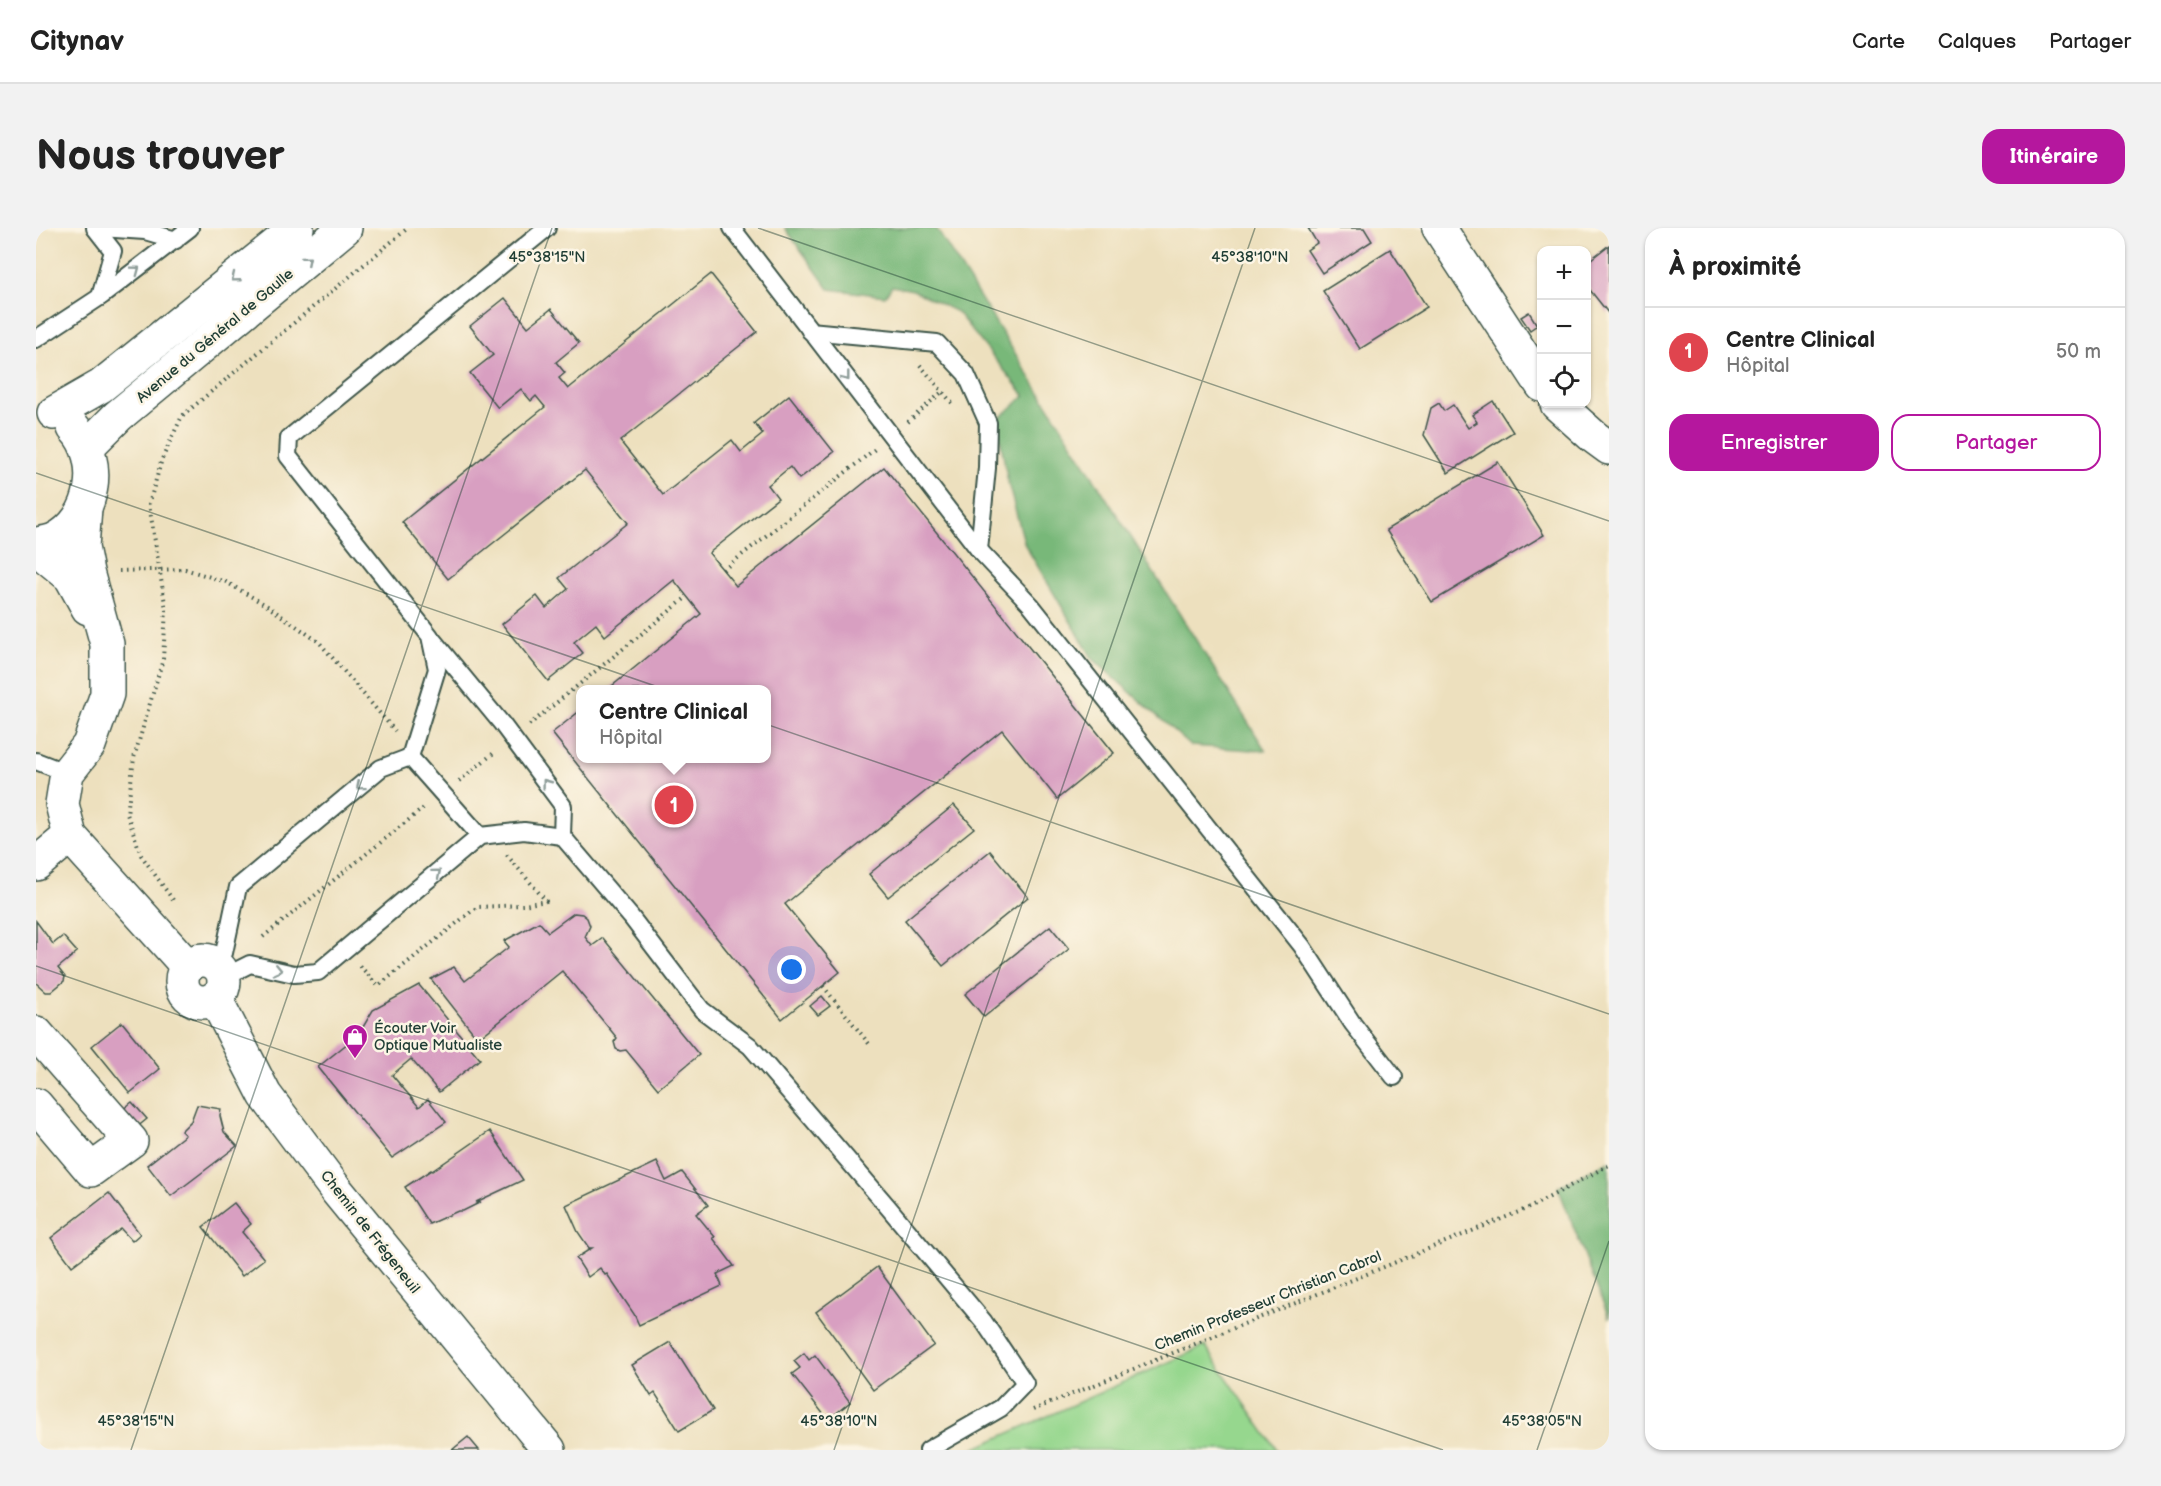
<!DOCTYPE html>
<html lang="fr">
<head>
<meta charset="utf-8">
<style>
	body { margin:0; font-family:"Balsamiq Sans",sans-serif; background:#f2f2f2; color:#222 }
	.controls { position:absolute; right:18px; top:18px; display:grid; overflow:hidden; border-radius:12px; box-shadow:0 2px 4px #0004 }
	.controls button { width:54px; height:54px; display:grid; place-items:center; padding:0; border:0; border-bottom:2px solid #e0e0e0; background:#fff; color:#222; font:30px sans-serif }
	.you { position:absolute; left:756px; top:742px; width:21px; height:21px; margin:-15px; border:4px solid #fff; border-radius:50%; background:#1a73e8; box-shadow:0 0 0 9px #1a73e833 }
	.badge { display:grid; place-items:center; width:39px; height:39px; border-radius:50%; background:#b5179e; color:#fff; font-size:20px; font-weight:700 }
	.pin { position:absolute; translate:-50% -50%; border:3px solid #fff; box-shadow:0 2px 6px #0006 }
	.popup { position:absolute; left:540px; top:457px; width:195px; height:78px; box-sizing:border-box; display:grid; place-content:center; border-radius:12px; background:#fff; filter:drop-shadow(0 2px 4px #0005); font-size:20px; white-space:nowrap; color:#767676 }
	.popup b { font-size:22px; color:#222 }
	.popup::after { content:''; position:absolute; left:50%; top:100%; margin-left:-12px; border:12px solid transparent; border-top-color:#fff }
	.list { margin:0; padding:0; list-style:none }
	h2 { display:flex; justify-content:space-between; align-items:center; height:78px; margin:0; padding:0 24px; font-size:26px }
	h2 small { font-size:20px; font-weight:400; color:#767676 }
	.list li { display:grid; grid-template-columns:39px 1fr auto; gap:18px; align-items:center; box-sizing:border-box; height:90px; padding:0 24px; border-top:2px solid #e0e0e0 }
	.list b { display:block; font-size:22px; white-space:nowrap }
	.list p { margin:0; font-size:20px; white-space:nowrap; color:#767676 }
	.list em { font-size:20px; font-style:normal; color:#767676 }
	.actions { display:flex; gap:12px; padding:18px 24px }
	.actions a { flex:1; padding:14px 0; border:2px solid #b5179e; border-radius:18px; text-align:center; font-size:21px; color:#b5179e }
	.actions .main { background:#b5179e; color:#fff }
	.icon { flex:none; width:33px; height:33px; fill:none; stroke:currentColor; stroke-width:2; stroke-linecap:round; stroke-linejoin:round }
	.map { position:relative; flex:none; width:1573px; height:1222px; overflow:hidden; border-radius:18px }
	header { display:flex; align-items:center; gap:36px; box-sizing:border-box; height:84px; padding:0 30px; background:#fff; border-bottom:2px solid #e0e0e0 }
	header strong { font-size:28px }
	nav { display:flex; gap:33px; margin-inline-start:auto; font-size:21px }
	.intro { display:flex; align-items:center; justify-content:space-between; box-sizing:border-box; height:144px; padding:0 36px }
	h1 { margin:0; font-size:42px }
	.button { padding:15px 27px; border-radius:18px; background:#b5179e; color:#fff; font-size:21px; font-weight:700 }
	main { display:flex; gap:36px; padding:0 36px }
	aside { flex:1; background:#fff; border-radius:18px; box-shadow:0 2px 4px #0004 }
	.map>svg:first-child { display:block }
	.green { fill:#96d78e; stroke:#5a8a61; stroke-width:1.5 }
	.forest { fill:#78b879; stroke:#4c7a56; stroke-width:1.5 }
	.building { fill:#d89fc1 }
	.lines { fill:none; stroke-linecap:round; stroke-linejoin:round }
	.lane-casing { stroke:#3e5549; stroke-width:20 }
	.street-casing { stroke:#3e5549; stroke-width:36 }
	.secondary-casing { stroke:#3e5549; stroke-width:36 }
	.path { stroke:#3e5549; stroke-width:4; stroke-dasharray:1.5 4.5; stroke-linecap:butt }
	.lane { stroke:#fff; stroke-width:16 }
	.street { stroke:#fff; stroke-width:33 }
	.secondary { stroke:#fff; stroke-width:33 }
	.oneway { stroke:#8f9e9a }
	.ticks { fill:none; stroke:#1f3d34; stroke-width:1.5; stroke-opacity:0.45 }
	.labels { text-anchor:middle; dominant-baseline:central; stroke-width:5; stroke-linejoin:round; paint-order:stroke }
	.street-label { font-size:15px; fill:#1f3d34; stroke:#fcf5e5 }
	.poi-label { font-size:15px; fill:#1f3d34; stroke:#fcf5e5; text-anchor:start }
	.ticks-label { font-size:15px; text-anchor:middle; fill:#1f3d34; stroke:#fcf5e5; stroke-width:5; stroke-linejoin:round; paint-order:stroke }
</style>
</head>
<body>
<header>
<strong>Citynav</strong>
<nav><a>Carte</a><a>Calques</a><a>Partager</a></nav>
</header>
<div class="intro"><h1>Nous trouver</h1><a class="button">Itinéraire</a></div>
<main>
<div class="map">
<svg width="1573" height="1222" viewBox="0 0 1573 1222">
	<rect width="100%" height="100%" fill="#fcf5e5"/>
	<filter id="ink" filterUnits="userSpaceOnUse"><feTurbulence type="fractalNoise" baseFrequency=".0167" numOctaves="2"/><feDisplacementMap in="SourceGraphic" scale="12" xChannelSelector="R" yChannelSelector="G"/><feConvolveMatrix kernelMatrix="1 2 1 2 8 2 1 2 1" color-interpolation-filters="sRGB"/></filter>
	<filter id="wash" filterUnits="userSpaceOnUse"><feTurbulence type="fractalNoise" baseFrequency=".008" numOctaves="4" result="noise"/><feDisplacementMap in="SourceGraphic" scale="24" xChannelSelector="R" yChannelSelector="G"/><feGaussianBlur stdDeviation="1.35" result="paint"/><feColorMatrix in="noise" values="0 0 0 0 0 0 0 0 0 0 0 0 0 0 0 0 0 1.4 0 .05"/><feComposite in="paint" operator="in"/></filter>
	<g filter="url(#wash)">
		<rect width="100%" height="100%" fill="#ede0be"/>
		<path class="green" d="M 1169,1118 L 1241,1222 L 935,1222 Z"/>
		<g class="forest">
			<path d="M 749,0 L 900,0 L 1230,523 L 1155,518 L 1057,431 L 989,317 L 972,255 L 961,192 L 989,168 L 921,84 L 877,62 L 856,58 L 849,68 L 793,61 Z"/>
			<path d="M 1573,933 L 1573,1090 L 1522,959 Z"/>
		</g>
		<g id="blocks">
			<g class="building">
				<path d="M 1272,0 L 1328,0 L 1336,13 L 1286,45 L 1271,22 L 1281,15 Z"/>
				<path d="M 1573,17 L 1573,86 L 1550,57 L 1550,35 Z"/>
				<path d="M 1354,21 L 1391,79 L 1324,121 L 1287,63 Z"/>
				<path d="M 675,46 L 721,104 L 584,213 L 627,267 L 696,212 L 705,224 L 727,206 L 718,195 L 753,167 L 798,224 L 763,251 L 754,239 L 732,257 L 742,270 L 673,325 L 700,358 L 848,239 L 1078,525 L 1021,571 L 966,502 L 749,676 L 804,744 L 746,791 L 516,505 L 545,482 L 545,530 L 731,530 L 731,462 L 571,462 L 665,386 L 638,352 L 569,408 L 560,396 L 538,414 L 547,425 L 512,453 L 466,396 L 501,368 L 510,380 L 532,361 L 523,350 L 592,295 L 549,242 L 412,351 L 366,294 L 509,179 L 500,168 L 495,173 L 485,161 L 462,180 L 434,145 L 457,127 L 434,98 L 469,70 L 492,99 L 515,81 L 543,115 L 520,134 L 529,145 L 523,150 L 532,161 Z"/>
				<path d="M 1493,84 L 1501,97 L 1494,102 L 1485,89 Z"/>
				<path d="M 1457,173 L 1477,204 L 1412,245 L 1388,207 L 1395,180 L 1403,175 L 1408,183 L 1417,177 L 1432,200 L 1441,194 L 1436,187 Z"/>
				<path d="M 1462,234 L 1508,307 L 1396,374 L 1350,302 Z"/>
				<path d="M 918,577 L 938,600 L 852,669 L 833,646 Z"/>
				<path d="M 954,623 L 992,669 L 907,738 L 869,692 Z"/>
				<path d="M 538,685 L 546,686 L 551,690 L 554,698 L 549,709 L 556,718 L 567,710 L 663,827 L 622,861 L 590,822 L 584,823 L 580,821 L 578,814 L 581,810 L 526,743 L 442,811 L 395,751 L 418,739 L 429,753 L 473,719 L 468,713 L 503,694 L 512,704 Z"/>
				<path d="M 0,693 L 17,716 L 27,708 L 41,724 L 22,740 L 29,749 L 28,753 L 15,764 L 10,764 L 0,755 Z"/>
				<path d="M 1014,698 L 1033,721 L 948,789 L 929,766 Z"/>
				<path d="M 383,757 L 444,831 L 403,864 L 375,831 L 356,847 L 383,879 L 392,871 L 410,894 L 356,930 L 282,839 L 323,806 L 337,782 Z"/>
				<path d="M 786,768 L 794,778 L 782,787 L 774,778 Z"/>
				<path d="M 86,794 L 124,841 L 94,865 L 56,818 Z"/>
				<path d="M 96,874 L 111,891 L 100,900 L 86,882 Z"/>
				<path d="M 161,877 L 185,881 L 184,888 L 188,904 L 201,918 L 135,968 L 111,937 L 149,907 L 145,903 L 155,893 Z"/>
				<path d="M 454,903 L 487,952 L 440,974 L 445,974 L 427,983 L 422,983 L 393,996 L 369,959 L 395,942 L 396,943 Z"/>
				<path d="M 621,934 L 630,953 L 646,944 L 672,977 L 660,986 L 679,1009 L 677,1010 L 698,1038 L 681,1046 L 686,1058 L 603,1097 L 598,1086 L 571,1046 L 569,1047 L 564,1040 L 552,1049 L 540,1030 L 556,1020 L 553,1020 L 542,1004 L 530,977 Z"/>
				<path d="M 73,965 L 104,1006 L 96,1013 L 85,1001 L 36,1038 L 15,1010 Z"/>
				<path d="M 198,975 L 215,996 L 206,1004 L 228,1031 L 206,1048 L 167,999 Z"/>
				<path d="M 841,1039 L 898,1117 L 837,1162 L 780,1084 Z"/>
				<path d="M 634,1114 L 677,1182 L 643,1203 L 619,1165 L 615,1168 L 596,1137 Z"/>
				<path d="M 768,1125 L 773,1132 L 779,1127 L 814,1174 L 792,1192 L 756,1146 L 764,1140 L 758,1133 Z"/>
				<path d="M 432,1209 L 443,1222 L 416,1222 Z"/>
			</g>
		</g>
	</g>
	<g filter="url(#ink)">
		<use href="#blocks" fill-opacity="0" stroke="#3e5549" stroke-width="1.5"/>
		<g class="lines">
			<defs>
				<g id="lane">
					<path d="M 59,0 L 77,23 L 64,69"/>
					<path d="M 64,0 L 109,3 L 140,12"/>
					<path d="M 696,0 L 943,322 L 995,377 L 1266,718 L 1317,796 L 1358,849"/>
					<path d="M 774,103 L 901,115 L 930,146 L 952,195 L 951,240 L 943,322"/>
					<path d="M 0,111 L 67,67 L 154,0"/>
					<path d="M 396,411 L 466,496 L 527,578 L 526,608"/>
					<path d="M 374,529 L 401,441 L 394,408 L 252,228 L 253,210 L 511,0"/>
					<path d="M 374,529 L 444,608"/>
					<path d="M 0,533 L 31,545"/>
					<path d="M 174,733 L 188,725 L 202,659 L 345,540 L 374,529"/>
					<path d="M 188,749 L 214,736 L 258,746 L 282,744 L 444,608 L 488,603 L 526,608 L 595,689 L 666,782 L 714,818 L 852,979 L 948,1094 L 989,1155 L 965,1180 L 892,1222"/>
				</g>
				<g id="street">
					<path d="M 1403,0 L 1506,157"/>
					<path d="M 1521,176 L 1558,209 L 1573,220"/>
					<path d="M 49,280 L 46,319 L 51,344 L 71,416 L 71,466 L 53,517 L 31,545 L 26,576 L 34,608 L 152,739"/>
					<path d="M 0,320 L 35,349 L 52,380"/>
					<path d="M 0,636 L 34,608"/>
					<circle cx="167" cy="753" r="21"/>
					<path d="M 179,770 L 229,867 L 301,963 L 513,1222"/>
					<path d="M 0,805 L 95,913 L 55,942 L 0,877"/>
				</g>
				<g id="secondary">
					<path d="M 18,185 L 65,158 L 261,0"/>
					<path d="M 51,219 L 82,188 L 309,0"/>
					<path d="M 0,316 C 6,315 13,314 18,312 C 59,292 68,232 38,200"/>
				</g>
			</defs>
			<use href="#lane" class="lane-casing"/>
			<use href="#street" class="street-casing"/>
			<use href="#secondary" class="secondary-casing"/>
			<g class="path">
				<path d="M 884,137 L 916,175"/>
				<path d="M 872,194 L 907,163"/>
				<path d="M 687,342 L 839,221"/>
				<path d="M 83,343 L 149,341 L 190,354 L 230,377 L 283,414 L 359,503"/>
				<path d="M 493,497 L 651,369"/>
				<path d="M 423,553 L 459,524"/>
				<path d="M 137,672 L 105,627 L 91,586 L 98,530 L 127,431 L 130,382 L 113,276 L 126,231 L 146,188 L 372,0"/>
				<path d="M 227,709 L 390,578"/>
				<path d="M 324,738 L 342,758 L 441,679 L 488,677 L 510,673 L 470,626"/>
				<path d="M 787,758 L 834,817"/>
				<path d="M 997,1182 L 1495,979 L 1573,937"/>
			</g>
			<use href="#lane" class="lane"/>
			<use href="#street" class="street"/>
			<use href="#secondary" class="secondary"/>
		</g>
		<defs><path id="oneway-chevron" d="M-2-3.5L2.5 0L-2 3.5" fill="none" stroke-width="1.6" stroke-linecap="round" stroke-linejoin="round" transform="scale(1.5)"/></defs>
		<g class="oneway">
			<use href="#oneway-chevron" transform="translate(271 32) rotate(-40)"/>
			<use href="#oneway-chevron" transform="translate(100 42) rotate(-37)"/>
			<use href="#oneway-chevron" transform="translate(199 50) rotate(141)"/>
			<use href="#oneway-chevron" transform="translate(810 149) rotate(52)"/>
			<use href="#oneway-chevron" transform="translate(510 555) rotate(-127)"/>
			<use href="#oneway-chevron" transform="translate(324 558) rotate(140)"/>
			<use href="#oneway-chevron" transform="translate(401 645) rotate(-40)"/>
			<use href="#oneway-chevron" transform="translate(242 742) rotate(13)"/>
		</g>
	</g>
	<path class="ticks" d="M 722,0 L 1573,293M 0,245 L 1573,786M 0,738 L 1407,1222M 95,1222 L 516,0M 798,1222 L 1219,0M 1501,1222 L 1573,1013"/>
	<defs>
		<symbol id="shop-pin" viewBox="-11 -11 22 30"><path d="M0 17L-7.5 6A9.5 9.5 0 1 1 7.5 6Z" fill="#b5179e" stroke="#fcf5e5"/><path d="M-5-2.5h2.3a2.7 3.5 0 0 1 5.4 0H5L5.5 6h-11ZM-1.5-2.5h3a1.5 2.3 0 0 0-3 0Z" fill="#fff"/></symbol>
	</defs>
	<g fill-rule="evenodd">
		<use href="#shop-pin" x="304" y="794" width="30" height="40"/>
	</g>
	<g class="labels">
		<g class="street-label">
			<text transform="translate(179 108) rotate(-40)">Avenue du Général de Gaulle</text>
			<text transform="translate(334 1004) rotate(52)">Chemin de Frégeneuil</text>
			<text transform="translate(1232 1073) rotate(-22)">Chemin Professeur Christian Cabrol</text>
		</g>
		<g class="poi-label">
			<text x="338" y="800">Écouter Voir<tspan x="338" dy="17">Optique Mutualiste</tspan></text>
		</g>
	</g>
	<g class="ticks-label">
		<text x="511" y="34">45°38'15"N</text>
		<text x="1214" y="34">45°38'10"N</text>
		<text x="100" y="1198">45°38'15"N</text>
		<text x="803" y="1198">45°38'10"N</text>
		<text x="1506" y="1198">45°38'05"N</text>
	</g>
</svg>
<div class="controls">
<button>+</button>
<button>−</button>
<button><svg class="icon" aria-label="locate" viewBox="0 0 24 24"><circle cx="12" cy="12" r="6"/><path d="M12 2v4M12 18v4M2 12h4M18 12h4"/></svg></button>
</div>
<div class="you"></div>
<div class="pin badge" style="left:638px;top:577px;background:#e0444e">1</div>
<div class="popup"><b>Centre Clinical</b>Hôpital</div>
</div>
<aside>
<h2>À proximité<small></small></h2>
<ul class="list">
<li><span class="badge" style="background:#e0444e">1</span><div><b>Centre Clinical</b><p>Hôpital</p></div><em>50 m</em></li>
</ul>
<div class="actions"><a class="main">Enregistrer</a><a>Partager</a></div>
</aside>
</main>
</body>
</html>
